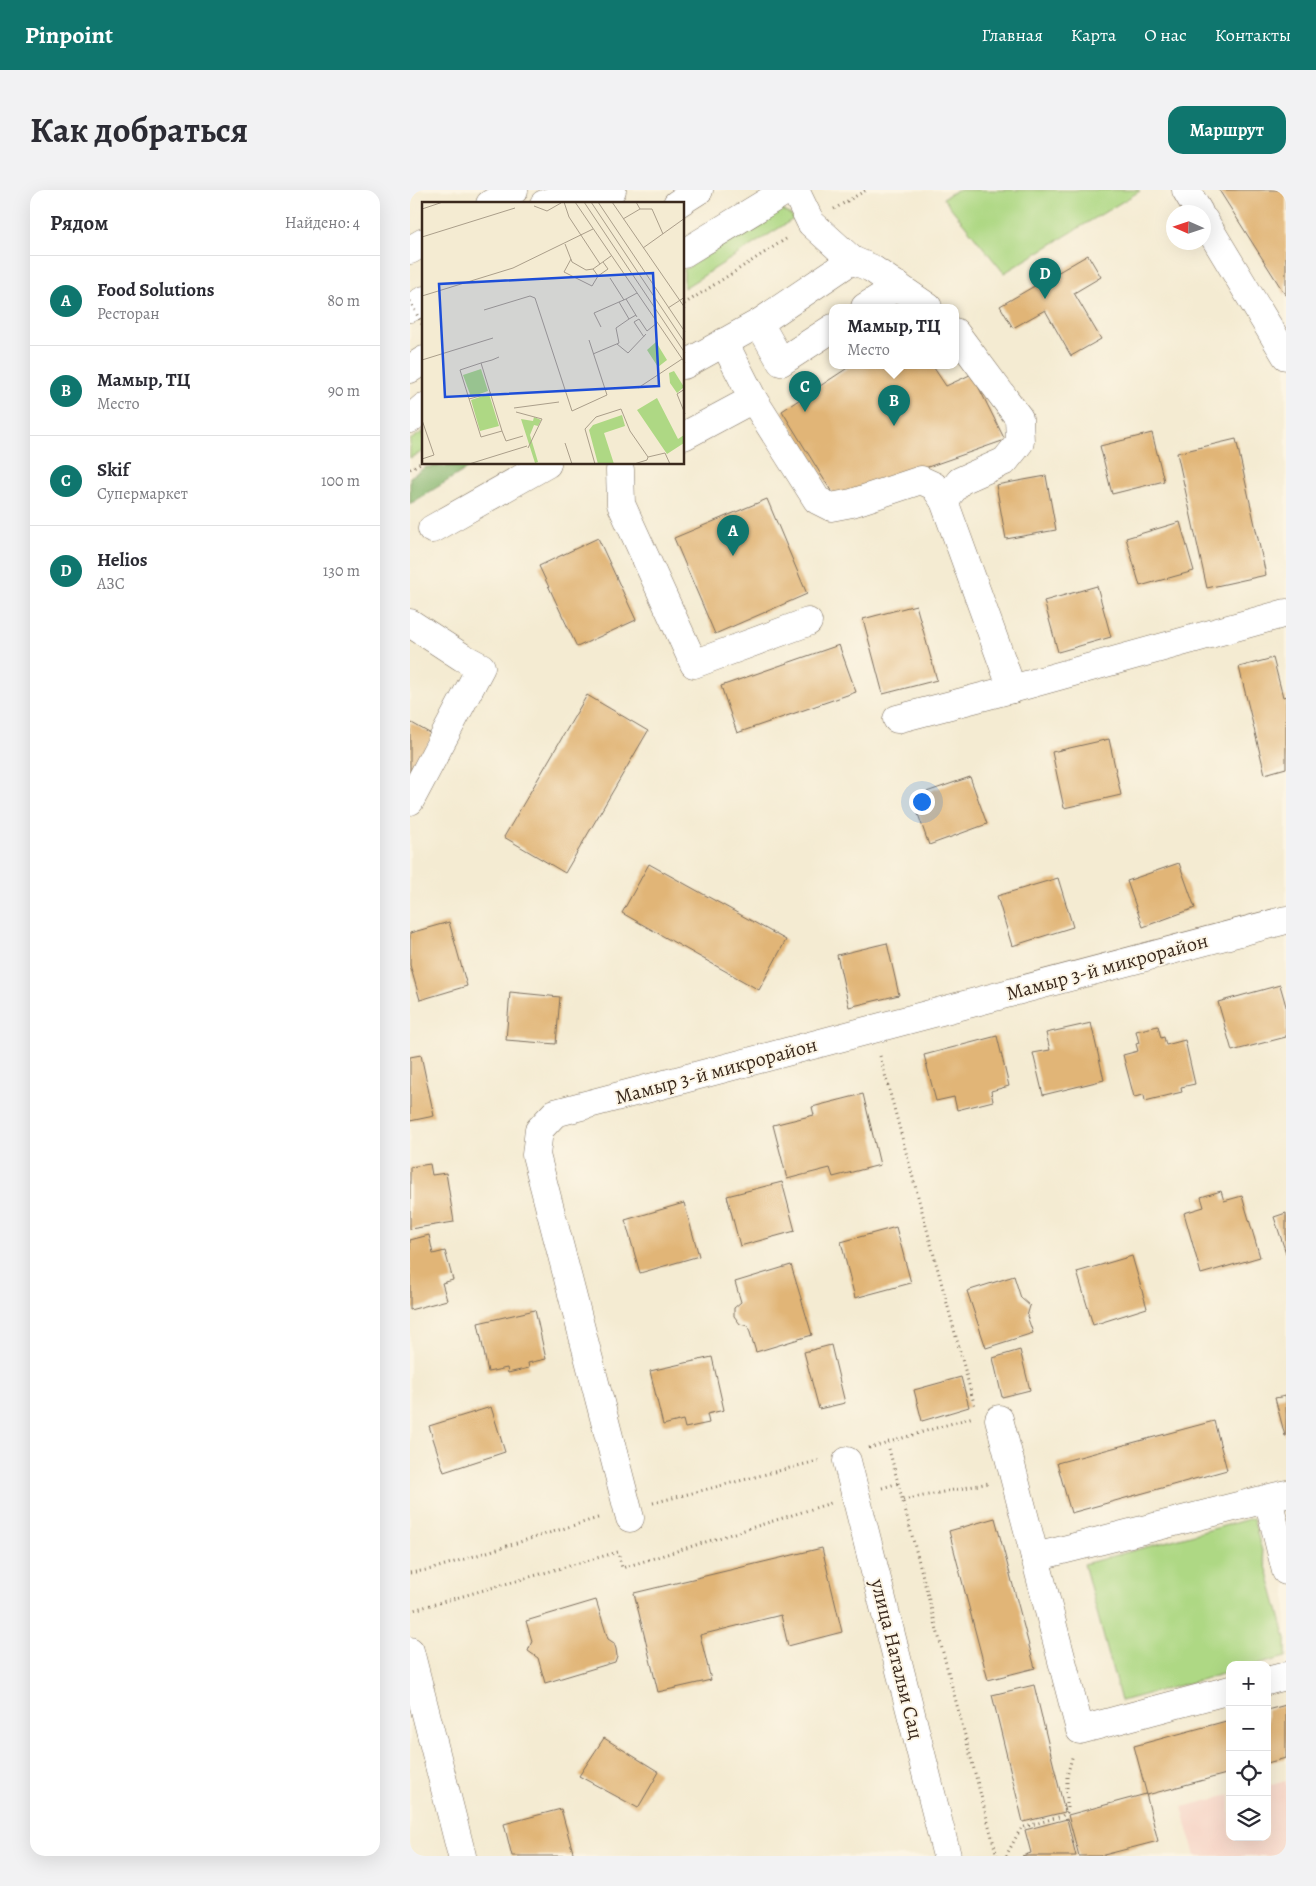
<!DOCTYPE html>
<html lang="ru">
<head>
<meta charset="utf-8">
<style>
	body { margin:0; font-family:Alegreya,serif; background:#f2f2f3; color:#2b2b33 }
	.controls { position:absolute; right:15px; bottom:15px; display:grid; overflow:hidden; border-radius:10px; box-shadow:0 5px 20px #0002 }
	.controls button { width:45px; height:45px; display:grid; place-items:center; padding:0; border:0; border-bottom:1px solid #e1e1e2; background:#fff; color:#2b2b33; font:25px sans-serif }
	.compass { position:absolute; left:756px; top:15px; width:45px; height:45px; border-radius:50%; background:#fff; box-shadow:0 5px 20px #0002; rotate:273deg }
	.you { position:absolute; left:511px; top:611px; width:18px; height:18px; margin:-12px; border:4px solid #fff; border-radius:50%; background:#1a73e8; box-shadow:0 0 0 8px #1a73e833 }
	.badge { display:grid; place-items:center; width:32px; height:32px; border-radius:50%; background:#0f766e; color:#fff; font-size:16px; font-weight:700 }
	.pin { position:absolute; translate:-50% -41px; filter:drop-shadow(0 1px 2px #0008) }
	.pin::after { content:''; position:absolute; top:26px; width:18px; height:15px; background:inherit; clip-path:polygon(0 0,100% 0,50% 100%) }
	.popup { position:absolute; left:419px; top:114px; width:130px; height:65px; box-sizing:border-box; display:grid; place-content:center; border-radius:10px; background:#fff; filter:drop-shadow(0 1px 4px #0005); font-size:16px; white-space:nowrap; color:#7c7c81 }
	.popup b { font-size:19px; color:#2b2b33 }
	.popup::after { content:''; position:absolute; left:50%; top:100%; margin-left:-10px; border:10px solid transparent; border-top-color:#fff }
	.list { margin:0; padding:0; list-style:none }
	h2 { display:flex; justify-content:space-between; align-items:center; height:65px; margin:0; padding:0 20px; font-size:21px }
	h2 small { font-size:16px; font-weight:400; color:#7c7c81 }
	.list li { display:grid; grid-template-columns:32px 1fr auto; gap:15px; align-items:center; box-sizing:border-box; height:90px; padding:0 20px; border-top:1px solid #e1e1e2 }
	.list b { display:block; font-size:19px; white-space:nowrap }
	.list p { margin:0; font-size:16px; white-space:nowrap; color:#7c7c81 }
	.list em { font-size:16px; font-style:normal; color:#7c7c81 }
	.icon { flex:none; width:28px; height:28px; fill:none; stroke:currentColor; stroke-width:2; stroke-linecap:round; stroke-linejoin:round }
	.map { position:relative; flex:none; width:876px; height:1666px; overflow:hidden; border-radius:15px }
	header { display:flex; align-items:center; gap:30px; box-sizing:border-box; height:70px; padding:0 25px; background:#0f766e; color:#fff }
	header strong { font-size:24px }
	nav { display:flex; gap:28px; margin-inline-start:auto; font-size:18px }
	.intro { display:flex; align-items:center; justify-content:space-between; box-sizing:border-box; height:120px; padding:0 30px }
	h1 { margin:0; font-size:35px }
	.button { padding:12px 22px; border-radius:15px; background:#0f766e; color:#fff; font-size:18px; font-weight:700 }
	main { display:flex; gap:30px; padding:0 30px }
	aside { flex:1; background:#fff; border-radius:15px; box-shadow:0 5px 20px #0002 }
	.map>svg:first-child { display:block }
	.built { fill:#f6d2c4 }
	.green { fill:#aed884; stroke:#748151 }
	.forest { fill:#8ab872; stroke:#627148 }
	.building { fill:#e1b577 }
	.lines { fill:none; stroke-linecap:round; stroke-linejoin:round }
	.minor-casing { stroke:#7c6e5d; stroke-width:29 }
	.major-casing { stroke:#7c6e5d; stroke-width:29 }
	.path { stroke:#7c6e5d; stroke-width:3; stroke-dasharray:1 4; stroke-linecap:butt }
	.minor { stroke:#fff; stroke-width:28 }
	.major { stroke:#fff; stroke-width:28 }
	.path-bridge { stroke:#7c6e5d; stroke-width:3; stroke-dasharray:1 4; stroke-linecap:butt }
	.labels { text-anchor:middle; dominant-baseline:central; stroke-width:4; stroke-linejoin:round; paint-order:stroke }
	.street-label { font-size:20px; fill:#3b2a1e; stroke:#fcf5e5 }
	.inset-road { fill:none; stroke:#aa9e8a; stroke-width:1 }
	.view { fill:#1d4ed8; fill-opacity:0.15; stroke:#1d4ed8; stroke-width:2.5 }
	.inset-edge { fill:none; stroke:#3b2a1e; stroke-width:2.5 }
</style>
</head>
<body>
<header>
<strong>Pinpoint</strong>
<nav><a>Главная</a><a>Карта</a><a>О нас</a><a>Контакты</a></nav>
</header>
<div class="intro"><h1>Как добраться</h1><a class="button">Маршрут</a></div>
<main>
<aside>
<h2>Рядом<small>Найдено: 4</small></h2>
<ul class="list">
<li><span class="badge">A</span><div><b>Food Solutions</b><p>Ресторан</p></div><em>80 m</em></li>
<li><span class="badge">B</span><div><b>Мамыр, ТЦ</b><p>Место</p></div><em>90 m</em></li>
<li><span class="badge">C</span><div><b>Skif</b><p>Супермаркет</p></div><em>100 m</em></li>
<li><span class="badge">D</span><div><b>Helios</b><p>АЗС</p></div><em>130 m</em></li>
</ul>
</aside>
<div class="map">
<svg width="876" height="1666" viewBox="0 0 876 1666">
	<rect width="100%" height="100%" fill="#fcf5e5"/>
	<filter id="ink" filterUnits="userSpaceOnUse"><feTurbulence type="fractalNoise" baseFrequency=".02" numOctaves="2"/><feDisplacementMap in="SourceGraphic" scale="10" xChannelSelector="R" yChannelSelector="G"/><feConvolveMatrix kernelMatrix="1 2 1 2 8 2 1 2 1" color-interpolation-filters="sRGB"/></filter>
	<filter id="wash" filterUnits="userSpaceOnUse"><feTurbulence type="fractalNoise" baseFrequency=".0096" numOctaves="4" result="noise"/><feDisplacementMap in="SourceGraphic" scale="20" xChannelSelector="R" yChannelSelector="G"/><feGaussianBlur stdDeviation="1.12" result="paint"/><feColorMatrix in="noise" values="0 0 0 0 0 0 0 0 0 0 0 0 0 0 0 0 0 1.4 0 .05"/><feComposite in="paint" operator="in"/></filter>
	<g filter="url(#wash)">
		<rect width="100%" height="100%" fill="#f4ebd2"/>
		<path class="built" d="M 876,1591 L 876,1666 L 785,1666 L 772,1617 L 820,1605 L 820,1647 L 857,1647 L 857,1596 Z"/>
		<g class="green">
			<path d="M 547,0 L 729,0 L 730,1 L 594,83 L 533,8 Z"/>
			<path d="M 370,18 L 385,28 L 274,98 L 274,80 Z"/>
			<path d="M 14,241 L 14,261 L 0,268 L 0,250 Z"/>
			<path d="M 843,1328 L 876,1449 L 876,1467 L 846,1475 L 820,1475 L 820,1482 L 711,1511 L 674,1374 Z"/>
		</g>
		<path class="forest" d="M 63,275 L 0,314 L 0,287 L 16,277 Z"/>
		<g id="blocks">
			<g class="building">
				<path d="M 809,0 L 876,0 L 876,106 Z"/>
				<path d="M 678,65 L 691,87 L 664,103 L 691,149 L 661,166 L 635,120 L 603,138 L 590,116 Z"/>
				<path d="M 442,175 L 522,175 L 536,196 L 562,184 L 595,250 L 426,309 L 372,221 Z"/>
				<path d="M 742,243 L 754,291 L 702,304 L 690,256 Z"/>
				<path d="M 826,249 L 856,385 L 797,398 L 767,263 Z"/>
				<path d="M 636,286 L 646,340 L 596,349 L 586,295 Z"/>
				<path d="M 357,309 L 397,404 L 305,444 L 264,348 Z"/>
				<path d="M 770,332 L 784,381 L 730,396 L 716,348 Z"/>
				<path d="M 188,348 L 226,430 L 167,457 L 129,376 Z"/>
				<path d="M 687,396 L 701,447 L 648,462 L 634,411 Z"/>
				<path d="M 506,415 L 527,490 L 473,504 L 453,429 Z"/>
				<path d="M 429,455 L 446,502 L 327,543 L 311,496 Z"/>
				<path d="M 863,468 L 873,507 L 876,506 L 876,578 L 855,584 L 829,477 Z"/>
				<path d="M 177,505 L 238,541 L 155,683 L 94,647 Z"/>
				<path d="M 0,532 L 23,545 L 0,585 Z"/>
				<path d="M 699,549 L 711,605 L 654,618 L 642,562 Z"/>
				<path d="M 560,587 L 577,634 L 519,655 L 502,607 Z"/>
				<path d="M 769,673 L 785,718 L 733,737 L 717,691 Z"/>
				<path d="M 239,674 L 376,750 L 349,800 L 212,723 Z"/>
				<path d="M 648,688 L 663,737 L 602,756 L 587,706 Z"/>
				<path d="M 39,732 L 57,796 L 10,810 L 0,775 L 0,743 Z"/>
				<path d="M 477,753 L 489,805 L 439,817 L 427,765 Z"/>
				<path d="M 870,795 L 876,816 L 876,847 L 822,861 L 808,812 Z"/>
				<path d="M 100,802 L 150,807 L 146,854 L 96,850 Z"/>
				<path d="M 681,833 L 694,890 L 633,905 L 623,863 L 640,860 L 636,843 Z"/>
				<path d="M 748,836 L 751,848 L 754,847 L 756,855 L 775,850 L 785,894 L 771,897 L 772,902 L 735,911 L 734,905 L 724,907 L 713,865 L 728,861 L 726,854 L 729,853 L 726,841 Z"/>
				<path d="M 587,846 L 599,896 L 581,901 L 583,911 L 547,920 L 544,907 L 526,911 L 514,865 Z"/>
				<path d="M 11,865 L 24,926 L 0,931 L 0,867 Z"/>
				<path d="M 453,904 L 470,975 L 423,987 L 420,978 L 377,989 L 363,935 L 404,925 L 402,917 Z"/>
				<path d="M 20,974 L 22,985 L 36,983 L 44,1032 L 0,1039 L 0,977 Z"/>
				<path d="M 372,992 L 385,1041 L 330,1056 L 317,1006 Z"/>
				<path d="M 811,1001 L 814,1011 L 832,1006 L 850,1067 L 791,1084 L 774,1023 L 794,1017 L 791,1007 Z"/>
				<path d="M 274,1013 L 289,1066 L 230,1083 L 215,1030 Z"/>
				<path d="M 876,1023 L 876,1063 L 864,1027 Z"/>
				<path d="M 486,1037 L 501,1093 L 445,1108 L 431,1052 Z"/>
				<path d="M 19,1045 L 23,1064 L 35,1061 L 43,1090 L 32,1093 L 37,1110 L 0,1120 L 0,1050 Z"/>
				<path d="M 722,1066 L 737,1118 L 683,1135 L 667,1082 Z"/>
				<path d="M 381,1075 L 402,1145 L 346,1162 L 338,1136 L 330,1134 L 324,1126 L 324,1118 L 331,1112 L 325,1092 Z"/>
				<path d="M 604,1086 L 611,1108 L 620,1116 L 617,1126 L 623,1143 L 576,1158 L 557,1101 Z"/>
				<path d="M 125,1120 L 136,1169 L 118,1173 L 119,1178 L 98,1183 L 97,1178 L 78,1182 L 68,1133 Z"/>
				<path d="M 421,1155 L 435,1213 L 409,1219 L 394,1162 Z"/>
				<path d="M 610,1160 L 620,1200 L 592,1207 L 583,1168 Z"/>
				<path d="M 302,1167 L 314,1220 L 297,1224 L 299,1233 L 275,1238 L 273,1230 L 253,1235 L 240,1181 Z"/>
				<path d="M 551,1187 L 559,1217 L 512,1231 L 504,1200 Z"/>
				<path d="M 876,1206 L 876,1246 L 875,1246 L 865,1208 Z"/>
				<path d="M 81,1217 L 95,1262 L 34,1282 L 19,1236 Z"/>
				<path d="M 804,1231 L 817,1280 L 661,1323 L 647,1273 Z"/>
				<path d="M 585,1328 L 625,1478 L 578,1490 L 539,1341 Z"/>
				<path d="M 412,1358 L 432,1442 L 378,1456 L 371,1425 L 290,1445 L 301,1490 L 248,1502 L 224,1403 Z"/>
				<path d="M 186,1410 L 198,1449 L 204,1453 L 206,1459 L 207,1466 L 205,1472 L 135,1493 L 128,1468 L 118,1461 L 122,1451 L 116,1431 Z"/>
				<path d="M 624,1495 L 655,1622 L 613,1632 L 582,1505 Z"/>
				<path d="M 876,1515 L 876,1568 L 857,1573 L 857,1520 Z"/>
				<path d="M 820,1530 L 820,1583 L 737,1605 L 724,1556 Z"/>
				<path d="M 194,1548 L 249,1582 L 228,1618 L 169,1586 Z"/>
				<path d="M 736,1604 L 748,1651 L 690,1666 L 669,1666 L 658,1625 Z"/>
				<path d="M 151,1619 L 164,1666 L 102,1666 L 94,1634 Z"/>
				<path d="M 657,1629 L 666,1666 L 612,1666 L 621,1663 L 615,1640 Z"/>
			</g>
		</g>
	</g>
	<g filter="url(#ink)">
		<use href="#blocks" fill-opacity="0" stroke="#7c6e5d" stroke-width="1"/>
		<g class="lines">
			<defs>
				<g id="minor">
					<path d="M 385,0 L 401,33 L 442,70 L 349,133 L 371,172 L 423,138"/>
					<path d="M 776,0 L 789,22"/>
					<path d="M 794,30 L 876,166"/>
					<path d="M 442,70 L 461,78 L 518,117"/>
					<path d="M 455,117 L 488,96"/>
					<path d="M 274,175 L 349,133"/>
					<path d="M 343,209 L 407,310 L 421,317 L 442,313 L 511,290 L 524,296 L 534,311 L 602,499"/>
					<path d="M 274,246 L 343,209 L 314,152"/>
					<path d="M 210,280 L 211,314 L 284,474 L 398,432"/>
					<path d="M 534,311 L 550,291 L 595,271 L 610,252 L 609,228 L 545,142"/>
					<path d="M 22,339 L 137,274"/>
					<path d="M 0,433 L 52,467 L 71,477 L 0,611"/>
					<path d="M 487,529 L 602,499 L 876,423"/>
					<path d="M 589,1229 L 670,1540 L 820,1500"/>
					<path d="M 437,1271 L 537,1666"/>
					<path d="M 858,1309 L 876,1381"/>
					<path d="M 220,1328 L 126,965 L 129,940 L 145,923 L 876,730"/>
					<path d="M 625,1367 L 876,1304"/>
					<path d="M 0,1461 L 52,1666"/>
					<path d="M 857,1491 L 876,1486"/>
				</g>
				<g id="major">
					<path d="M 80,14 L 104,0"/>
					<path d="M 134,14 L 173,0"/>
					<path d="M 179,14 L 202,0"/>
					<path d="M 267,14 L 289,0"/>
					<path d="M 0,60 L 14,52"/>
					<path d="M 274,63 L 377,0"/>
					<path d="M 0,118 L 14,110"/>
					<path d="M 0,179 L 14,170"/>
					<path d="M 0,229 L 14,217"/>
				</g>
			</defs>
			<use href="#minor" class="minor-casing"/>
			<use href="#major" class="major-casing"/>
			<g class="path">
				<path d="M 424,19 L 456,0"/>
				<path d="M 274,114 L 379,47"/>
				<path d="M 0,279 L 14,271"/>
				<path d="M 470,866 L 565,1217"/>
				<path d="M 459,1258 L 563,1227"/>
				<path d="M 479,1259 L 587,1666"/>
				<path d="M 472,1298 L 489,1293"/>
				<path d="M 493,1310 L 579,1293"/>
				<path d="M 243,1313 L 411,1270"/>
				<path d="M 0,1383 L 22,1379 L 191,1327"/>
				<path d="M 0,1421 L 208,1362 L 212,1378 L 421,1313"/>
				<path d="M 596,1666 L 611,1638 L 652,1626 L 657,1622 L 657,1586 L 663,1564"/>
			</g>
			<use href="#minor" class="minor"/>
			<use href="#major" class="major"/>
			<path class="path-bridge" d="M 0,111 L 14,138"/>
		</g>
	</g>
	<g class="labels">
		<g class="street-label">
			<text transform="translate(697 777) rotate(-15)">Мамыр 3-й микрорайон</text>
			<text transform="translate(306 881) rotate(-15)">Мамыр 3-й микрорайон</text>
			<text transform="translate(487 1469) rotate(76)">улица Натальи Сац</text>
		</g>
	</g>
	<g transform="translate(12 12)">
		<rect width="262" height="262" fill="#f4ebd2"/>
		<path d="M 234,140 L 245,158 L 236,165 L 225,148 ZM 59,167 L 66,189 L 49,195 L 41,173 ZM 252,169 L 262,185 L 255,191 L 248,181 L 247,171 ZM 67,192 L 77,224 L 58,229 L 49,198 ZM 235,196 L 256,237 L 262,233 L 262,241 L 245,252 L 215,208 ZM 200,213 L 203,224 L 182,231 L 192,262 L 176,262 L 167,228 L 171,223 ZM 112,215 L 119,218 L 116,224 L 112,223 L 108,233 L 116,260 L 113,261 L 99,217 L 111,219 Z" fill="#aed884"/>
		<path class="inset-road" d="M 142,0 L 147,15 L 178,62 L 189,54M 153,0 L 263,161M 162,0 L 263,151M 169,0 L 263,141M 176,0 L 263,130M 190,0 L 263,106M 112,4 L 125,9 L 139,1M 0,7 L 21,0M 218,7 L 230,7 L 241,32M 201,17 L 218,7 L 214,0M 0,35 L 93,6M 143,42 L 150,60 L 164,68 L 171,67M 221,46 L 263,16M 149,57 L 142,70 L 170,84 L 176,74M 178,62 L 171,67 L 176,74 L 186,67 L 181,60M 188,76 L 202,98M 215,91 L 204,97 L 215,115M 0,94 L 91,66 L 171,27M 204,97 L 197,100 L 207,117 L 214,113M 246,106 L 263,95M 62,108 L 108,94 L 113,96 L 150,209 L 185,193 L 167,138M 179,125 L 172,111 L 197,100M 222,135 L 212,120 L 217,117 L 225,129 L 235,121M 195,142 L 206,151 L 224,132M 171,152 L 197,141 L 194,126 L 207,117M 0,158 L 71,136M 59,161 L 80,229 L 59,235 L 38,168 L 59,161 L 70,158 L 77,155M 216,186 L 260,157M 263,187 L 255,192 L 263,212M 47,197 L 69,191M 92,206 L 137,200M 94,210 L 120,217 L 106,246M 0,218 L 12,253 L 0,257M 80,229 L 84,239 L 101,234M 143,241 L 150,262M 226,255 L 243,251 L 248,262M 47,262 L 105,244M 173,262 L 163,227 L 174,215 L 199,207 L 208,229 L 226,255 L 225,258 L 212,262"/>
		<path class="view" d="M 231,71 L 237,184 L 23,195 L 17,82 Z"/>
		<rect width="262" height="262" class="inset-edge"/>
	</g>
</svg>
<div class="controls">
<button>+</button>
<button>−</button>
<button><svg class="icon" aria-label="locate" viewBox="0 0 24 24"><circle cx="12" cy="12" r="6"/><path d="M12 2v4M12 18v4M2 12h4M18 12h4"/></svg></button>
<button><svg class="icon" aria-label="layers" viewBox="0 0 24 24"><path d="M12 4l9 5-9 5-9-5zM3 14l9 5 9-5"/></svg></button>
</div>
<svg class="compass" viewBox="-18 -18 36 36"><path d="M0-13l5 13h-10z" fill="#e53935"/><path d="M0 13l5-13h-10z" fill="#7c7c81"/></svg>
<div class="you"></div>
<div class="pin badge" style="left:323px;top:366px">A</div>
<div class="pin badge" style="left:484px;top:236px">B</div>
<div class="popup"><b>Мамыр, ТЦ</b>Место</div>
<div class="pin badge" style="left:395px;top:222px">C</div>
<div class="pin badge" style="left:635px;top:109px">D</div>
</div>
</main>
</body>
</html>
